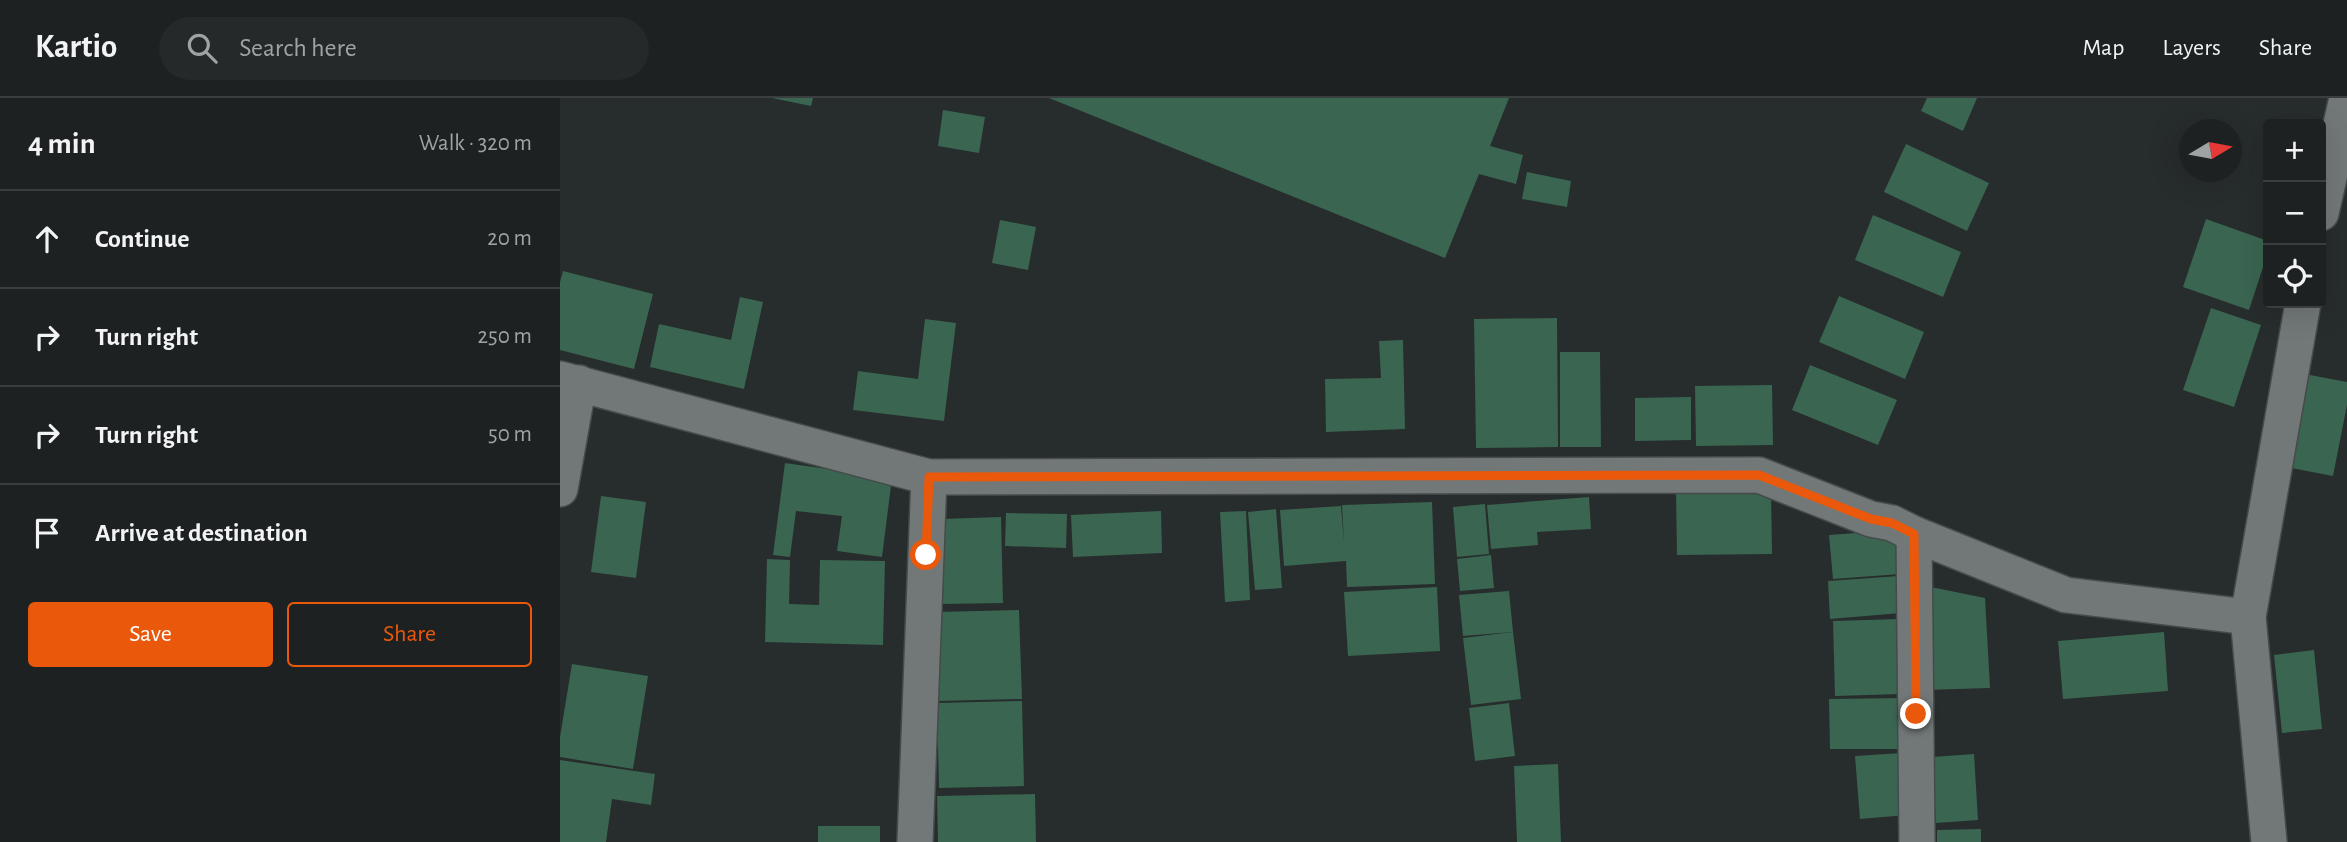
<!DOCTYPE html>
<html lang="en">
<head>
<meta charset="utf-8">
<style>
	body { margin:0; font-family:"Alegreya Sans",sans-serif; background:#25292a; color:#f1f3f6 }
	.controls { position:absolute; right:21px; top:21px; display:grid; overflow:hidden; border-radius:7px; box-shadow:0 7px 28px #0002 }
	.controls button { width:63px; height:63px; display:grid; place-items:center; padding:0; border:0; border-bottom:2px solid #3b3e3f; background:#1d2121; color:#f1f3f6; font:35px sans-serif }
	.compass { position:absolute; left:1619px; top:21px; width:63px; height:63px; border-radius:50%; background:#1d2121; box-shadow:0 7px 28px #0002; rotate:80deg }
	.stop { position:absolute; width:21px; height:21px; margin:-16px; border:5px solid #ea580c; border-radius:50%; background:#fff }
	.stop.end { background:#ea580c; border-color:#fff; box-shadow:0 2px 7px #0008 }
	.list { margin:0; padding:0; list-style:none }
	h2 { display:flex; justify-content:space-between; align-items:center; height:91px; margin:0; padding:0 28px; font-size:30px }
	h2 small { font-size:23px; font-weight:400; color:#a0a3a5 }
	.list li { display:grid; grid-template-columns:46px 1fr auto; gap:21px; align-items:center; box-sizing:border-box; height:98px; padding:0 28px; border-top:2px solid #3b3e3f }
	.list b { display:block; font-size:26px; white-space:nowrap }
	.list em { font-size:23px; font-style:normal; color:#a0a3a5 }
	.actions { display:flex; gap:14px; padding:21px 28px }
	.actions a { flex:1; padding:16px 0; border:2px solid #ea580c; border-radius:7px; text-align:center; font-size:24px; color:#ea580c }
	.actions .main { background:#ea580c; color:#fff }
	.icon { flex:none; width:38px; height:38px; fill:none; stroke:currentColor; stroke-width:2; stroke-linecap:round; stroke-linejoin:round }
	.map { position:relative; flex:none; width:1787px; height:744px; overflow:hidden }
	header { display:flex; align-items:center; gap:42px; box-sizing:border-box; height:98px; padding:0 35px; background:#1d2121; border-bottom:2px solid #3b3e3f }
	header strong { font-size:33px }
	nav { display:flex; gap:38px; margin-inline-start:auto; font-size:24px }
	.search { width:490px; height:63px; background:#25292a; display:flex; align-items:center; gap:18px; box-sizing:border-box; padding:0 24px; border-radius:38px; color:#a0a3a5; font-size:26px }
	main { display:flex }
	aside { flex:1; background:#1d2121 }
	.map>svg:first-child { display:block }
	.building { fill:#3a6551 }
	.lines { fill:none; stroke-linecap:round; stroke-linejoin:round }
	.minor-casing { stroke:#464a4a; stroke-width:38 }
	.minor { stroke:#727878; stroke-width:35 }
	.route { stroke:#ea580c; stroke-width:9 }
</style>
</head>
<body>
<header>
<strong>Kartio</strong>
<div class="search"><svg class="icon" aria-label="search" viewBox="0 0 24 24"><circle cx="10" cy="10" r="6"/><path d="M15 15l6 6"/></svg>Search here</div>
<nav><a>Map</a><a>Layers</a><a>Share</a></nav>
</header>
<main>
<aside>
<h2>4 min<small>Walk · 320 m</small></h2>
<ul class="list">
<li><svg class="icon" aria-label="ahead" viewBox="0 0 24 24"><path d="M12 20V5M6 11l6-6 6 6"/></svg><div><b>Continue</b></div><em>20 m</em></li>
<li><svg class="icon" aria-label="right" viewBox="0 0 24 24"><path d="M7 20v-9h11M14 6l5 5-5 5"/></svg><div><b>Turn right</b></div><em>250 m</em></li>
<li><svg class="icon" aria-label="right" viewBox="0 0 24 24"><path d="M7 20v-9h11M14 6l5 5-5 5"/></svg><div><b>Turn right</b></div><em>50 m</em></li>
<li><svg class="icon" aria-label="arrive" viewBox="0 0 24 24"><path d="M6 21V4h12l-3 4 3 4H6"/></svg><div><b>Arrive at destination</b></div></li>
</ul>
<div class="actions"><a class="main">Save</a><a>Share</a></div>
</aside>
<div class="map">
<svg width="1787" height="744" viewBox="0 0 1787 744">
	<rect width="100%" height="100%" fill="#272c2c"/>
	<g class="building">
		<path d="M 212,0 L 253,0 L 251,8 Z"/>
		<path d="M 489,0 L 949,0 L 930,48 L 963,57 L 956,86 L 919,76 L 885,160 Z"/>
		<path d="M 1367,0 L 1417,0 L 1403,33 L 1361,13 Z"/>
		<path d="M 383,12 L 425,19 L 419,55 L 378,48 Z"/>
		<path d="M 1346,46 L 1429,85 L 1407,133 L 1324,94 Z"/>
		<path d="M 967,74 L 1011,83 L 1007,109 L 962,101 Z"/>
		<path d="M 1313,117 L 1401,154 L 1383,199 L 1295,162 Z"/>
		<path d="M 1646,121 L 1708,143 L 1708,154 L 1689,212 L 1623,189 Z"/>
		<path d="M 440,122 L 476,129 L 468,172 L 432,165 Z"/>
		<path d="M 3,173 L 93,196 L 74,271 L 0,252 L 0,184 Z"/>
		<path d="M 1279,198 L 1364,234 L 1345,281 L 1259,244 Z"/>
		<path d="M 180,199 L 203,204 L 184,291 L 90,269 L 99,226 L 171,242 Z"/>
		<path d="M 1651,210 L 1701,227 L 1674,309 L 1623,292 Z"/>
		<path d="M 997,220 L 998,349 L 916,350 L 914,221 Z"/>
		<path d="M 365,221 L 396,225 L 384,323 L 293,312 L 298,273 L 358,281 Z"/>
		<path d="M 843,242 L 845,331 L 766,334 L 765,281 L 821,280 L 819,243 Z"/>
		<path d="M 1000,254 L 1040,254 L 1041,349 L 1000,349 Z"/>
		<path d="M 1250,267 L 1337,302 L 1318,347 L 1232,312 Z"/>
		<path d="M 1734,274 L 1787,284 L 1787,307 L 1773,378 L 1716,367 Z"/>
		<path d="M 1212,287 L 1213,347 L 1136,348 L 1135,288 Z"/>
		<path d="M 1131,299 L 1131,342 L 1075,343 L 1075,300 Z"/>
		<path d="M 225,365 L 332,380 L 322,459 L 277,453 L 282,418 L 236,413 L 230,459 L 213,457 Z"/>
		<path d="M 1211,393 L 1212,456 L 1117,457 L 1116,394 Z"/>
		<path d="M 41,398 L 86,404 L 76,480 L 31,474 Z"/>
		<path d="M 1029,399 L 1031,431 L 977,434 L 978,447 L 931,451 L 927,407 Z"/>
		<path d="M 872,404 L 875,486 L 787,489 L 786,463 L 724,468 L 720,412 L 781,408 L 784,445 L 782,407 Z"/>
		<path d="M 925,406 L 929,456 L 897,459 L 893,409 Z"/>
		<path d="M 716,411 L 722,490 L 695,492 L 688,414 Z"/>
		<path d="M 601,413 L 602,455 L 513,459 L 511,417 Z"/>
		<path d="M 686,413 L 690,502 L 665,504 L 660,414 Z"/>
		<path d="M 446,415 L 507,416 L 506,450 L 445,448 Z"/>
		<path d="M 441,419 L 443,505 L 383,506 L 381,421 Z"/>
		<path d="M 1338,432 L 1341,476 L 1273,481 L 1269,437 Z"/>
		<path d="M 931,457 L 934,490 L 900,493 L 897,461 Z"/>
		<path d="M 207,461 L 230,462 L 229,506 L 259,507 L 260,462 L 325,463 L 323,547 L 205,544 Z"/>
		<path d="M 1339,478 L 1341,515 L 1270,521 L 1268,483 Z"/>
		<path d="M 1361,487 L 1425,500 L 1430,590 L 1364,592 Z"/>
		<path d="M 877,489 L 880,553 L 788,558 L 784,494 Z"/>
		<path d="M 949,493 L 953,534 L 903,538 L 899,497 Z"/>
		<path d="M 459,512 L 462,601 L 377,603 L 375,514 Z"/>
		<path d="M 1339,521 L 1341,596 L 1275,598 L 1273,523 Z"/>
		<path d="M 953,534 L 961,601 L 911,607 L 903,540 Z"/>
		<path d="M 1604,534 L 1608,593 L 1503,601 L 1498,543 Z"/>
		<path d="M 1754,552 L 1762,631 L 1722,635 L 1714,557 Z"/>
		<path d="M 12,566 L 88,578 L 73,671 L 0,659 L 0,639 Z"/>
		<path d="M 1341,600 L 1342,651 L 1270,651 L 1269,601 Z"/>
		<path d="M 462,603 L 464,688 L 379,690 L 377,605 Z"/>
		<path d="M 949,605 L 955,658 L 915,663 L 909,610 Z"/>
		<path d="M 1342,655 L 1347,717 L 1300,721 L 1295,658 Z"/>
		<path d="M 1414,656 L 1418,722 L 1376,725 L 1372,659 Z"/>
		<path d="M 0,662 L 95,676 L 91,707 L 52,701 L 46,744 L 0,744 Z"/>
		<path d="M 998,666 L 1001,744 L 957,744 L 954,668 Z"/>
		<path d="M 475,696 L 476,744 L 378,744 L 377,698 Z"/>
		<rect x="258" y="728" width="62" height="16"/>
		<path d="M 1421,731 L 1421,744 L 1377,744 L 1377,732 Z"/>
	</g>
	<g class="lines">
		<defs>
			<g id="minor">
				<path d="M 1761,115 L 1787,0"/>
				<path d="M 0,281 L 369,379 L 1199,377 L 1311,421 L 1332,425 L 1354,436 L 1506,497 L 1688,519"/>
				<path d="M 0,391 L 19,285"/>
				<path d="M 1354,436 L 1357,744"/>
				<path d="M 355,744 L 369,379"/>
				<path d="M 1709,744 L 1688,519 L 1743,205"/>
			</g>
		</defs>
		<use href="#minor" class="minor-casing"/>
		<use href="#minor" class="minor"/>
	</g>
	<g class="lines">
		<path class="route" d="M 366,457 L 369,379 L 1199,377 L 1311,421 L 1332,425 L 1354,436 L 1356,616"/>
	</g>
</svg>
<div class="controls">
<button>+</button>
<button>−</button>
<button><svg class="icon" aria-label="locate" viewBox="0 0 24 24"><circle cx="12" cy="12" r="6"/><path d="M12 2v4M12 18v4M2 12h4M18 12h4"/></svg></button>
</div>
<svg class="compass" viewBox="-18 -18 36 36"><path d="M0-13l5 13h-10z" fill="#e53935"/><path d="M0 13l5-13h-10z" fill="#a0a3a5"/></svg>
<div class="stop" style="left:366px;top:457px"></div>
<div class="stop end" style="left:1356px;top:616px"></div>
</div>
</main>
</body>
</html>
